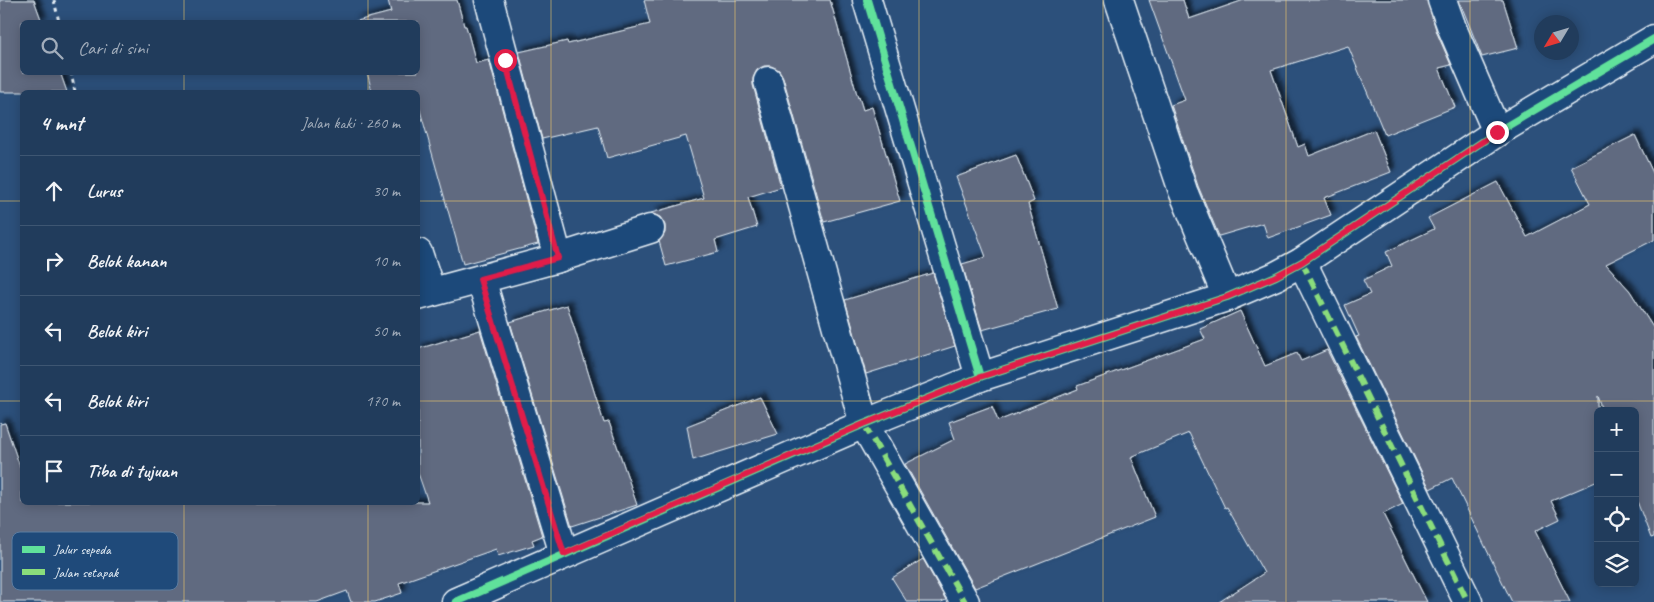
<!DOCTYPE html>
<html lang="id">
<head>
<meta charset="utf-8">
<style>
	body { margin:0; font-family:Caveat,sans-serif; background:#294362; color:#f1f3f6 }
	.controls { position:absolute; right:15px; bottom:15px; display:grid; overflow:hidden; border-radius:8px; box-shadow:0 2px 12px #0003 }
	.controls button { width:45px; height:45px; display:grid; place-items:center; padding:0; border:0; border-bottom:1px solid #3e5672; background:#213c5c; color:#f1f3f6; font:25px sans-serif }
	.compass { position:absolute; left:1534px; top:15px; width:45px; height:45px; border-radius:50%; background:#213c5c; box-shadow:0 2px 12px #0003; rotate:232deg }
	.stop { position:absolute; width:15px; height:15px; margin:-11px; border:4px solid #e11d48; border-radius:50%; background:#fff }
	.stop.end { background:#e11d48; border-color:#fff; box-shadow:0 1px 5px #0008 }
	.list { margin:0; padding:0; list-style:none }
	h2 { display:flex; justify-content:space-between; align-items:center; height:65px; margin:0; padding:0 20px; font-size:21px }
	h2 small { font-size:16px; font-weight:400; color:#a2adbb }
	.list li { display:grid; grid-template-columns:32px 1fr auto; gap:15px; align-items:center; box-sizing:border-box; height:70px; padding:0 20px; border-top:1px solid #3e5672 }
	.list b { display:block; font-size:19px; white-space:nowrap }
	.list em { font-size:16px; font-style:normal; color:#a2adbb }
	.icon { flex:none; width:28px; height:28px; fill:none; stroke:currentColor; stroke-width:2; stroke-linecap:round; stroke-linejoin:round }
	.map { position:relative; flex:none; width:1654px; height:602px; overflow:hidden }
	.search { position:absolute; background:#213c5c; box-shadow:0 2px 12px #0003; left:20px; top:20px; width:400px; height:55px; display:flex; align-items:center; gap:12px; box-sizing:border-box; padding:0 18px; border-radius:8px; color:#a2adbb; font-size:19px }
	.panel { position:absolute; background:#213c5c; box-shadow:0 2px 12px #0003; left:20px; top:90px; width:400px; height:415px; border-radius:8px }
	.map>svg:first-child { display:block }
	.building { fill:#606a80; stroke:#e8f1f8; filter:url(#shadow) }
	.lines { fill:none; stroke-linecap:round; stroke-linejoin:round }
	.minor-casing { stroke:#e8f1f8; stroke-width:31 }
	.path { stroke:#e8f1f8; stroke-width:3; stroke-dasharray:4 4; stroke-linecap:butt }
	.minor { stroke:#1f4a7a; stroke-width:28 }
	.quiet { stroke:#8add7b; stroke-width:6; stroke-dasharray:12 6; stroke-linecap:butt }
	.cycleway-casing { stroke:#1f4a7a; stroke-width:11 }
	.cycleway { stroke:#60e19b; stroke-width:8 }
	.route { stroke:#e11d48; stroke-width:6 }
	.grid { fill:none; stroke:#ffd166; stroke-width:1; stroke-opacity:0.55 }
	.key { fill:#1f4a7a; stroke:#5b7ca0; stroke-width:1 }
	.key-label { font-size:14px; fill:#e8f1f8 }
</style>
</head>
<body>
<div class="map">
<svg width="1654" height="602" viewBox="0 0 1654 602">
	<defs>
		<filter id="shadow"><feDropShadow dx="4.5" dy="-4.5" stdDeviation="2.5" flood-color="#0009"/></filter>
	</defs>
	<rect width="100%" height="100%" fill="#2c507b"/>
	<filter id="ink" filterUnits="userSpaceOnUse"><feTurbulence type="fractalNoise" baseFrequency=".02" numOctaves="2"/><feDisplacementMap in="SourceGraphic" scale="10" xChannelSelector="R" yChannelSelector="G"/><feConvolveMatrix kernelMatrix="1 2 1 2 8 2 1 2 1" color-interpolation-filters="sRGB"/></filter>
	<g filter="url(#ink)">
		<g class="building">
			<path d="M 0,0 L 34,0 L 42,22 L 22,22 L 22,72 L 60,72 L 67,92 L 0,92 Z"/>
			<path d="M 388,0 L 457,0 L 464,26 L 466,26 L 476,63 L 489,60 L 538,244 L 463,264 L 418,103 L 418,92 L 415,92 L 414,91 L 408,92 L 372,92 L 367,72 L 418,72 L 418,22 L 353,22 L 391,12 Z"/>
			<path d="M 644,0 L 830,0 L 858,98 L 859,97 L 863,110 L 872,107 L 900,201 L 824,222 L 783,77 L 779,70 L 771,66 L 764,66 L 757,70 L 753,78 L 753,85 L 781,187 L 748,197 L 757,227 L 715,240 L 718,252 L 666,266 L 659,241 L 665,233 L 665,225 L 660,217 L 651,213 L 704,198 L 686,136 L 607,158 L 598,126 L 542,139 L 519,52 L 567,41 L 568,44 L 650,24 Z"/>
			<path d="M 1149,0 L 1183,0 L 1189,19 L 1244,0 L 1427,0 L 1437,33 L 1451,65 L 1439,68 L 1455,107 L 1385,135 L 1348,46 L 1271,70 L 1298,147 L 1305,144 L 1309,156 L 1374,130 L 1391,172 L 1324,198 L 1331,215 L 1268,238 L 1263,223 L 1219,236 L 1198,186 L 1171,105 L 1185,100 Z"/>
			<path d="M 1459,0 L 1503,0 L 1518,48 L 1482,57 Z"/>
			<path d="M 1635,135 L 1654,175 L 1654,240 L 1606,264 L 1630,291 L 1654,329 L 1654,537 L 1651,538 L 1635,496 L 1635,411 L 1603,411 L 1598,396 L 1598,481 L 1551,501 L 1560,519 L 1535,531 L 1570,602 L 1512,602 L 1452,478 L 1430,489 L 1356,337 L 1359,336 L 1345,305 L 1370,294 L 1363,280 L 1392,266 L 1386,252 L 1434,229 L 1428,218 L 1498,182 L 1527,237 L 1590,204 L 1571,167 Z"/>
			<path d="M 1016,155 L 1034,201 L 1028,204 L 1058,309 L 982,330 L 962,264 L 986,257 L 956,177 Z"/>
			<path d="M 933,273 L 955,346 L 866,374 L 845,300 Z"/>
			<path d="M 567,305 L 604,423 L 609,422 L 637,505 L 572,526 L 510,322 Z"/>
			<path d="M 1240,311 L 1265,366 L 1297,353 L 1301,361 L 1327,350 L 1403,504 L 1383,514 L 1427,602 L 1219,602 L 1264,573 L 1227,507 L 1225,508 L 1189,433 L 1131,457 L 1155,517 L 975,588 L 905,464 L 955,439 L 949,422 L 992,406 L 998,421 L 1078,389 L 1077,386 L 1205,339 L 1200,329 Z"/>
			<path d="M 480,330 L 542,536 L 532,540 L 534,545 L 498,556 L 496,549 L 399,583 L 402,593 L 375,602 L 351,602 L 347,591 L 317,602 L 0,602 L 0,424 L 5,423 L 22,473 L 22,502 L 428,502 L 418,473 L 418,349 Z"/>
			<path d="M 760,397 L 778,434 L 693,460 L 687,426 Z"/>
			<path d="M 923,559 L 946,600 L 941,602 L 907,602 L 892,578 Z"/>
		</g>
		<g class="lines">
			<defs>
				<g id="minor">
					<path d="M 489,0 L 558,258"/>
					<path d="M 867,0 L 980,377"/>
					<path d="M 1119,0 L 1183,191 L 1227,297"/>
					<path d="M 1442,0 L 1452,28 L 1497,132"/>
					<path d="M 768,81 L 864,424 L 965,602"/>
					<path d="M 418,253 L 431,292"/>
					<path d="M 1302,262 L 1468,602"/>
					<path d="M 481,279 L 564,554"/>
					<path d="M 418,296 L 558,258 L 650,229"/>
					<path d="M 456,602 L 864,424 L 980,377 L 1227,297 L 1276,276 L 1302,262 L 1497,132 L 1654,39"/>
				</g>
			</defs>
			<use href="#minor" class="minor-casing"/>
			<g class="path">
				<path d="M 54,0 L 59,22"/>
				<path d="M 71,72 L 75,92"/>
			</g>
			<use href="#minor" class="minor"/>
			<g class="quiet">
				<path d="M 1302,262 L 1468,602"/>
				<path d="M 864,424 L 965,602"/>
			</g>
			<defs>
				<g id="cycleway">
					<path d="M 867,0 L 980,377"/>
					<path d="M 456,602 L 864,424 L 980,377 L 1227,297 L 1276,276 L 1302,262 L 1497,132 L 1654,39"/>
				</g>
			</defs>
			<use href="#cycleway" class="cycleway-casing"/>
			<use href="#cycleway" class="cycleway"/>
		</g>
	</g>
	<g class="lines" filter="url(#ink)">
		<path class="route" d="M 505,60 L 558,258 L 480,279 L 564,554 L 864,424 L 980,377 L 1227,297 L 1276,276 L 1302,262 L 1497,132"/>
	</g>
	<path class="grid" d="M 184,0 L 184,22M 368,0 L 368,22M 551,0 L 551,602M 735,0 L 735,602M 919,0 L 919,602M 1103,0 L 1103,602M 1286,0 L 1286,602M 1470,0 L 1470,602M 184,72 L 184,92M 368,72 L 368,92M 0,201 L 22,201M 418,201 L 1654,201M 0,401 L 22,401M 418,401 L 1654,401M 184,502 L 184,602M 368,502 L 368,602"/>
	<rect x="12" y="532" width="166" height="58" rx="8" class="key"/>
	<rect x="22" y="546" width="23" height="7" fill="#60e19b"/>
	<rect x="22" y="569" width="23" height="6" fill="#8add7b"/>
	<g class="key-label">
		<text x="54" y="554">Jalur sepeda</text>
		<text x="54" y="577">Jalan setapak</text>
	</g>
</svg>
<div class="controls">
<button>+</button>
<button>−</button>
<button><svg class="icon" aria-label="locate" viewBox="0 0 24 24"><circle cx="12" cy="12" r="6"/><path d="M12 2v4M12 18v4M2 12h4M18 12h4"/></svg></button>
<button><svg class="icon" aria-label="layers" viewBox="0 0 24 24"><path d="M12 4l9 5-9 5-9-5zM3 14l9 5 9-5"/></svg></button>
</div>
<svg class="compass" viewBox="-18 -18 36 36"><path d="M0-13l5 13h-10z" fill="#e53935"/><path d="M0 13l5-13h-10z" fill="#a2adbb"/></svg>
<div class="stop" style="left:505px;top:60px"></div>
<div class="stop end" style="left:1497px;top:132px"></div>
<div class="search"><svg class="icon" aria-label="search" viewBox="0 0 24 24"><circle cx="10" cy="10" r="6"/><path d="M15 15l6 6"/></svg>Cari di sini</div>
<section class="panel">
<h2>4 mnt<small>Jalan kaki · 260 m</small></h2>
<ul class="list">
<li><svg class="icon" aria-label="ahead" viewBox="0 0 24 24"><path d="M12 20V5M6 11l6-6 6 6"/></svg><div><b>Lurus</b></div><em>30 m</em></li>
<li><svg class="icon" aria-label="right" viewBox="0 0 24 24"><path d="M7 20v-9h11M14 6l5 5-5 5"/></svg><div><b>Belok kanan</b></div><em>10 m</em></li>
<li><svg class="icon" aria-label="left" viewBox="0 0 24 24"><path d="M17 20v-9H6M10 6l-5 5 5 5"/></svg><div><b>Belok kiri</b></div><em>50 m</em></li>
<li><svg class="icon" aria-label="left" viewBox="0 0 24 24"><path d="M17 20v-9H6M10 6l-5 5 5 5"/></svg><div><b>Belok kiri</b></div><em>170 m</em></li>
<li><svg class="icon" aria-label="arrive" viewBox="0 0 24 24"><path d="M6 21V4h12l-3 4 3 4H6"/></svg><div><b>Tiba di tujuan</b></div></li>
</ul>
</section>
</div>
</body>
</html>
